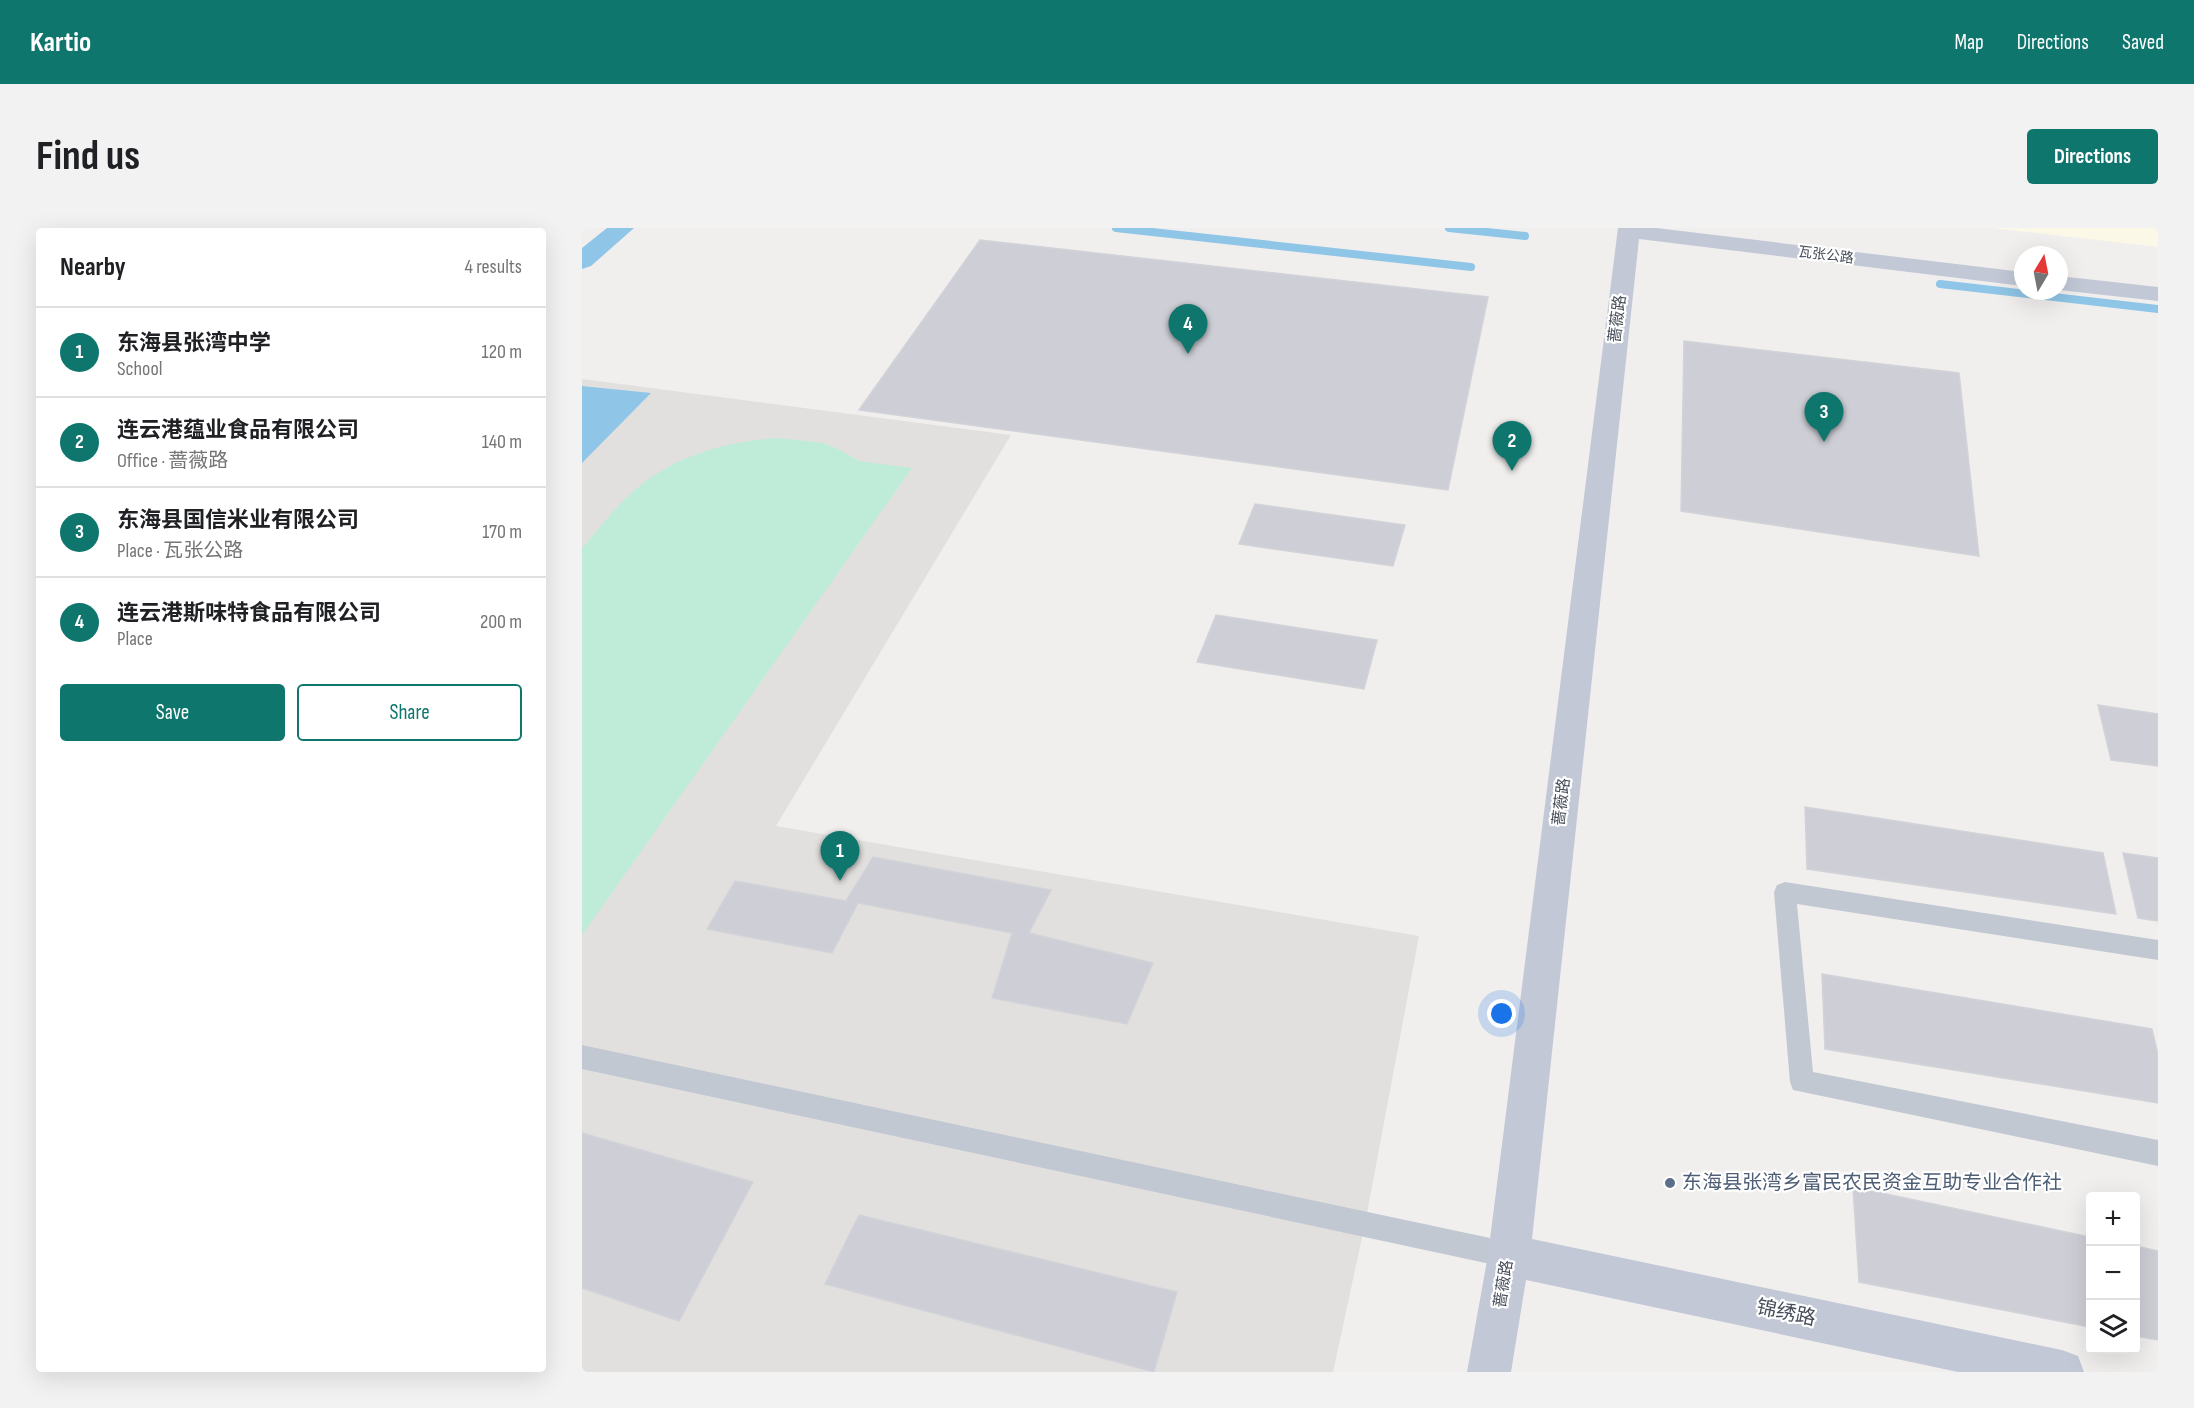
<!DOCTYPE html>
<html lang="en">
<head>
<meta charset="utf-8">
<style>
	body { margin:0; font-family:"Sofia Sans Condensed","Noto Sans SC",sans-serif; background:#f2f2f2; color:#202124 }
	.controls { position:absolute; right:18px; bottom:18px; display:grid; overflow:hidden; border-radius:6px; box-shadow:0 6px 24px #0002 }
	.controls button { width:54px; height:54px; display:grid; place-items:center; padding:0; border:0; border-bottom:2px solid #e0e0e0; background:#fff; color:#202124; font:30px sans-serif }
	.compass { position:absolute; left:1432px; top:18px; width:54px; height:54px; border-radius:50%; background:#fff; box-shadow:0 6px 24px #0002; rotate:10deg }
	.you { position:absolute; left:920px; top:786px; width:21px; height:21px; margin:-15px; border:4px solid #fff; border-radius:50%; background:#1a73e8; box-shadow:0 0 0 9px #1a73e833 }
	.badge { display:grid; place-items:center; width:39px; height:39px; border-radius:50%; background:#0f766e; color:#fff; font-size:20px; font-weight:700 }
	.pin { position:absolute; translate:-50% -50px; filter:drop-shadow(0 2px 3px #0008) }
	.pin::after { content:''; position:absolute; top:32px; width:21px; height:18px; background:inherit; clip-path:polygon(0 0,100% 0,50% 100%) }
	.list { margin:0; padding:0; list-style:none }
	h2 { display:flex; justify-content:space-between; align-items:center; height:78px; margin:0; padding:0 24px; font-size:26px }
	h2 small { font-size:20px; font-weight:400; color:#757577 }
	.list li { display:grid; grid-template-columns:39px 1fr auto; gap:18px; align-items:center; box-sizing:border-box; height:90px; padding:0 24px; border-top:2px solid #e0e0e0 }
	.list b { display:block; font-size:22px; white-space:nowrap }
	.list p { margin:0; font-size:20px; white-space:nowrap; color:#757577 }
	.list em { font-size:20px; font-style:normal; color:#757577 }
	.actions { display:flex; gap:12px; padding:18px 24px }
	.actions a { flex:1; padding:14px 0; border:2px solid #0f766e; border-radius:6px; text-align:center; font-size:21px; color:#0f766e }
	.actions .main { background:#0f766e; color:#fff }
	.icon { flex:none; width:33px; height:33px; fill:none; stroke:currentColor; stroke-width:2; stroke-linecap:round; stroke-linejoin:round }
	.map { position:relative; flex:none; width:1576px; height:1144px; overflow:hidden; border-radius:6px }
	header { display:flex; align-items:center; gap:36px; box-sizing:border-box; height:84px; padding:0 30px; background:#0f766e; color:#fff }
	header strong { font-size:28px }
	nav { display:flex; gap:33px; margin-inline-start:auto; font-size:21px }
	.intro { display:flex; align-items:center; justify-content:space-between; box-sizing:border-box; height:144px; padding:0 36px }
	h1 { margin:0; font-size:42px }
	.button { padding:15px 27px; border-radius:6px; background:#0f766e; color:#fff; font-size:21px; font-weight:700 }
	main { display:flex; gap:36px; padding:0 36px }
	aside { flex:1; background:#fff; border-radius:6px; box-shadow:0 6px 24px #0002 }
	.map>svg:first-child { display:block }
	.commercial { fill:#fbf8e8 }
	.education { fill:#e2e0df }
	.green { fill:#bfecd8 }
	.water { fill:#8fc5e6 }
	.lines { fill:none; stroke-linecap:round; stroke-linejoin:round }
	.stream { stroke:#8fc5e6; stroke-width:8 }
	.canal { fill:#8fc5e6; fill-rule:evenodd }
	.building { fill:#cecfd6; stroke:#d2d3d9; stroke-width:1.5 }
	.lane { fill:#c2c8d2; fill-rule:evenodd }
	.secondary { fill:#c2c8d6; fill-rule:evenodd }
	.service-dot { fill:#5c6f8a; stroke:#fff; stroke-width:2 }
	.labels { text-anchor:middle; dominant-baseline:central; stroke-width:4.5; stroke-linejoin:round; paint-order:stroke }
	.far-street-label { font-size:14px; fill:#474e5a; stroke:#fff }
	.street-label { font-size:16px; fill:#474e5a; stroke:#fff }
	.near-service-label { font-size:20px; fill:#4e5e75; stroke:#fff; text-anchor:start }
	.near-street-label { font-size:20px; fill:#474e5a; stroke:#fff }
</style>
</head>
<body>
<header>
<strong>Kartio</strong>
<nav><a>Map</a><a>Directions</a><a>Saved</a></nav>
</header>
<div class="intro"><h1>Find us</h1><a class="button">Directions</a></div>
<main>
<aside>
<h2>Nearby<small>4 results</small></h2>
<ul class="list">
<li><span class="badge">1</span><div><b>东海县张湾中学</b><p>School</p></div><em>120 m</em></li>
<li><span class="badge">2</span><div><b>连云港蕴业食品有限公司</b><p>Office · 蔷薇路</p></div><em>140 m</em></li>
<li><span class="badge">3</span><div><b>东海县国信米业有限公司</b><p>Place · 瓦张公路</p></div><em>170 m</em></li>
<li><span class="badge">4</span><div><b>连云港斯味特食品有限公司</b><p>Place</p></div><em>200 m</em></li>
</ul>
<div class="actions"><a class="main">Save</a><a>Share</a></div>
</aside>
<div class="map">
<svg width="1576" height="1144" viewBox="0 0 1576 1144">
	<rect width="100%" height="100%" fill="#f1efee"/>
	<path class="commercial" d="M 1410,0 L 1576,0 L 1576,19 Z"/>
	<path class="education" d="M 0,151 L 429,207 L 194,598 L 837,708 L 783,996 L 751,1144 L 0,1144 Z"/>
	<path class="green" d="M 197,210 L 241,215 L 258,222 L 277,233 L 330,240 L 0,707 L 0,320 C 15,303 29,284 46,268 C 87,229 141,213 197,210 Z"/>
	<path class="water" d="M 0,158 L 69,165 L 0,235 Z"/>
	<g class="lines">
		<g class="stream">
			<path d="M 534,0 L 889,39"/>
			<path d="M 867,0 L 943,8"/>
			<path d="M 1358,56 L 1576,81"/>
		</g>
		<path class="canal" d="M 25,0 L 52,0 L 9,38 L 0,41 L 0,20 Z"/>
	</g>
	<g class="building">
		<path d="M 398,12 L 906,69 L 866,262 L 277,182 Z"/>
		<path d="M 1102,113 L 1377,145 L 1397,328 L 1099,283 Z"/>
		<path d="M 673,276 L 823,297 L 811,338 L 657,316 Z"/>
		<path d="M 634,387 L 795,412 L 782,461 L 615,434 Z"/>
		<path d="M 1516,477 L 1576,486 L 1576,538 L 1529,532 Z"/>
		<path d="M 1223,579 L 1521,625 L 1534,686 L 1225,641 Z"/>
		<path d="M 1541,625 L 1576,630 L 1576,693 L 1556,690 Z"/>
		<path d="M 291,629 L 469,662 L 447,705 L 571,735 L 545,796 L 410,770 L 430,705 L 276,675 L 250,725 L 125,701 L 153,653 L 264,673 Z"/>
		<path d="M 1240,746 L 1570,801 L 1576,827 L 1576,875 L 1243,821 Z"/>
		<path d="M 0,905 L 171,954 L 97,1093 L 0,1060 Z"/>
		<path d="M 1271,959 L 1508,1009 L 1508,1099 L 1277,1054 Z"/>
		<path d="M 277,987 L 595,1064 L 572,1144 L 243,1056 Z"/>
		<path d="M 1554,1018 L 1576,1023 L 1576,1112 L 1554,1108 Z"/>
	</g>
	<g class="lines">
		<g class="lane">
			<path d="M 1203,654 L 1576,712 L 1576,732 L 1215,676 L 1231,844 L 1576,912 L 1576,938 L 1211,862 L 1208,854 L 1192,664 L 1195,657 Z"/>
			<path d="M 0,817 L 927,1014 L 937,1017 L 940,1027 L 937,1037 L 927,1040 L 0,841 Z"/>
		</g>
		<g class="secondary">
			<path d="M 1036,0 L 1074,0 L 1441,44 L 1441,58 L 1057,11 L 950,1011 L 1480,1122 L 1496,1128 L 1502,1144 L 1376,1144 L 944,1052 L 929,1144 L 885,1144 L 906,1027 Z"/>
			<path d="M 1477,48 L 1576,59 L 1576,73 L 1477,62 Z"/>
		</g>
	</g>
	<circle class="service-dot" cx="1088" cy="955" r="6"/>
	<g class="labels">
		<g class="far-street-label">
			<text transform="translate(1244 27) rotate(7)">瓦张公路</text>
		</g>
		<g class="street-label">
			<text transform="translate(1036 91) rotate(-83)">蔷薇路</text>
			<text transform="translate(980 574) rotate(-83)">蔷薇路</text>
			<text transform="translate(922 1056) rotate(-81)">蔷薇路</text>
		</g>
		<g class="near-service-label">
			<text x="1100" y="955">东海县张湾乡富民农民资金互助专业合作社</text>
		</g>
		<g class="near-street-label">
			<text transform="translate(1204 1085) rotate(12)">锦绣路</text>
		</g>
	</g>
</svg>
<div class="controls">
<button>+</button>
<button>−</button>
<button><svg class="icon" aria-label="layers" viewBox="0 0 24 24"><path d="M12 4l9 5-9 5-9-5zM3 14l9 5 9-5"/></svg></button>
</div>
<svg class="compass" viewBox="-18 -18 36 36"><path d="M0-13l5 13h-10z" fill="#e53935"/><path d="M0 13l5-13h-10z" fill="#757577"/></svg>
<div class="you"></div>
<div class="pin badge" style="left:258px;top:653px">1</div>
<div class="pin badge" style="left:930px;top:243px">2</div>
<div class="pin badge" style="left:1242px;top:214px">3</div>
<div class="pin badge" style="left:606px;top:126px">4</div>
</div>
</main>
</body>
</html>
